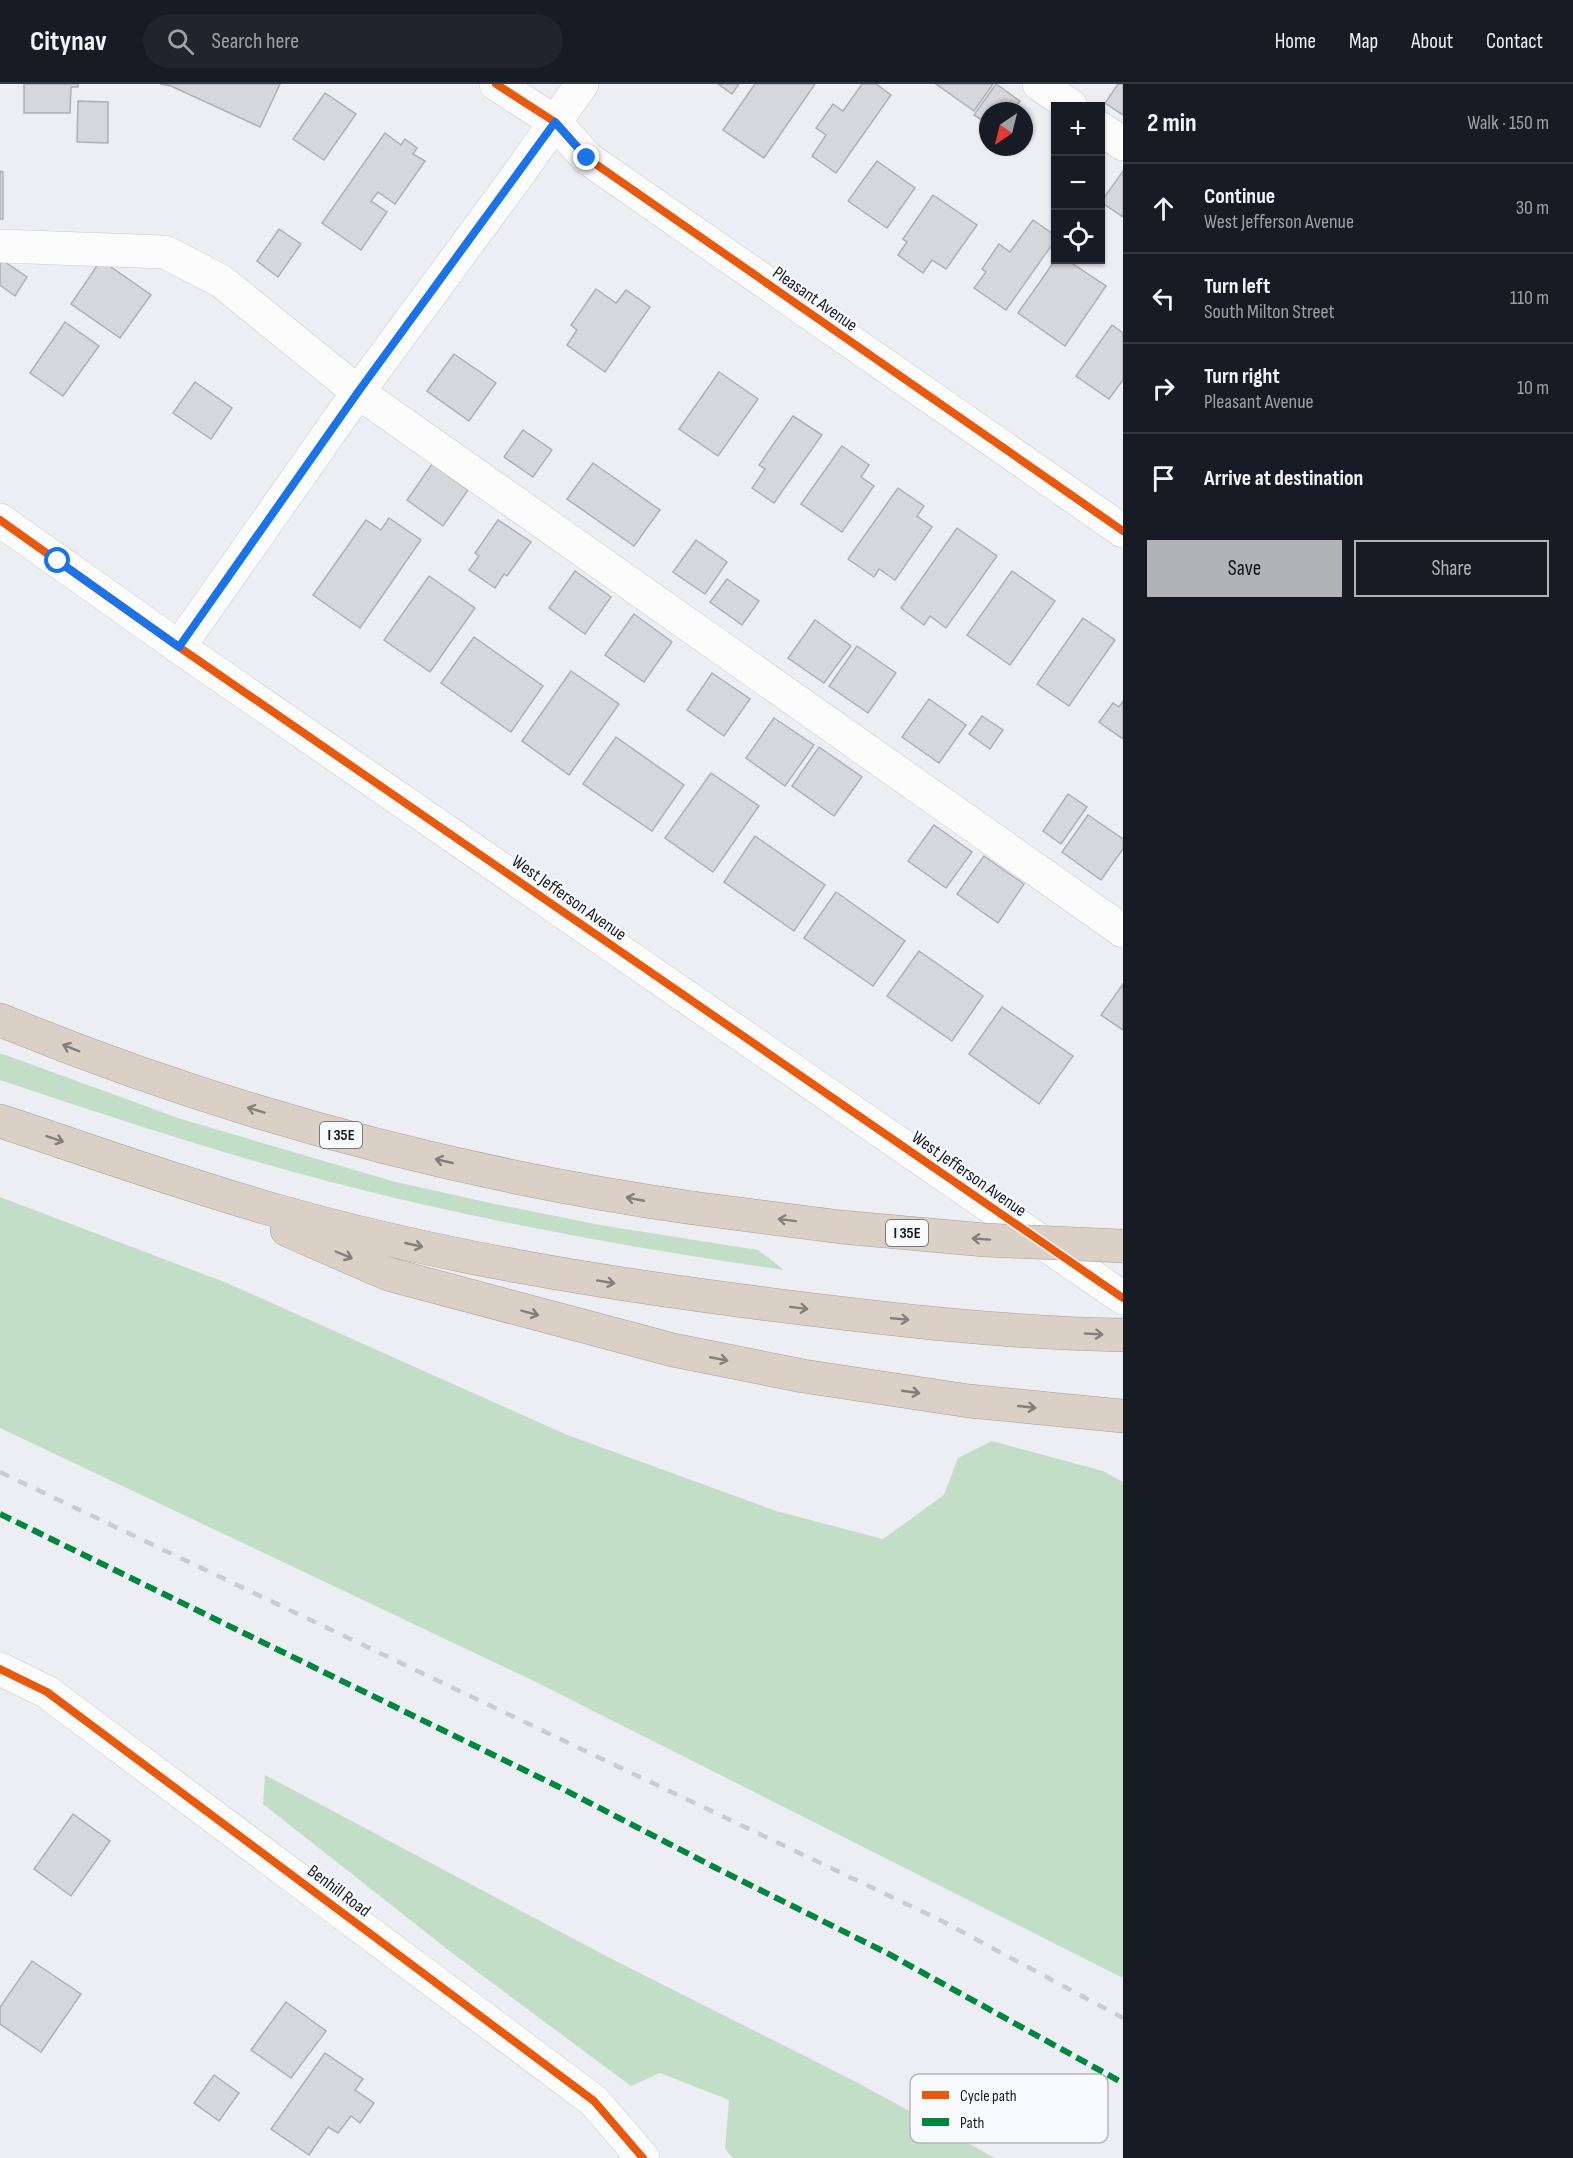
<!DOCTYPE html>
<html lang="en">
<head>
<meta charset="utf-8">
<style>
	body { margin:0; font-family:"Sofia Sans Condensed",sans-serif; background:#20242c; color:#f1f3f6 }
	.controls { position:absolute; right:18px; top:18px; display:grid; overflow:hidden; border-radius:0px; box-shadow:0 2px 4px #0004 }
	.controls button { width:54px; height:54px; display:grid; place-items:center; padding:0; border:0; border-bottom:2px solid #363941; background:#171b24; color:#f1f3f6; font:30px sans-serif }
	.compass { position:absolute; left:979px; top:18px; width:54px; height:54px; border-radius:50%; background:#171b24; box-shadow:0 2px 4px #0004; rotate:215deg }
	.stop { position:absolute; width:18px; height:18px; margin:-14px; border:4px solid #1a73e8; border-radius:50%; background:#fff }
	.stop.end { background:#1a73e8; border-color:#fff; box-shadow:0 2px 6px #0008 }
	.list { margin:0; padding:0; list-style:none }
	h2 { display:flex; justify-content:space-between; align-items:center; height:78px; margin:0; padding:0 24px; font-size:26px }
	h2 small { font-size:20px; font-weight:400; color:#9ea1a6 }
	.list li { display:grid; grid-template-columns:39px 1fr auto; gap:18px; align-items:center; box-sizing:border-box; height:90px; padding:0 24px; border-top:2px solid #363941 }
	.list b { display:block; font-size:22px; white-space:nowrap }
	.list p { margin:0; font-size:20px; white-space:nowrap; color:#9ea1a6 }
	.list em { font-size:20px; font-style:normal; color:#9ea1a6 }
	.actions { display:flex; gap:12px; padding:18px 24px }
	.actions a { flex:1; padding:14px 0; border:2px solid #b1b3b7; border-radius:0px; text-align:center; font-size:21px; color:#b1b3b7 }
	.actions .main { background:#b1b3b7; color:#111 }
	.icon { flex:none; width:33px; height:33px; fill:none; stroke:currentColor; stroke-width:2; stroke-linecap:round; stroke-linejoin:round }
	.map { position:relative; flex:none; width:1123px; height:2074px; overflow:hidden }
	header { display:flex; align-items:center; gap:36px; box-sizing:border-box; height:84px; padding:0 30px; background:#171b24; border-bottom:2px solid #363941 }
	header strong { font-size:28px }
	nav { display:flex; gap:33px; margin-inline-start:auto; font-size:21px }
	.search { width:420px; height:54px; background:#20242c; display:flex; align-items:center; gap:15px; box-sizing:border-box; padding:0 21px; border-radius:33px; color:#9ea1a6; font-size:22px }
	main { display:flex }
	aside { flex:1; background:#171b24 }
	.map>svg:first-child { display:block }
	.green { fill:#c3dec7 }
	.building { fill:#d5d7dc; stroke:#aeb0b5; stroke-width:1.5 }
	.lines { fill:none; stroke-linecap:round; stroke-linejoin:round }
	.minor-casing { stroke:#cbccd1; stroke-width:34 }
	.highway-casing { stroke:#a79d94; stroke-width:34 }
	.minor { stroke:#fcfcfd; stroke-width:33 }
	.highway { stroke:#dad0c5; stroke-width:33 }
	.rail { stroke:#cccccf; stroke-width:4.5; stroke-dasharray:10 10; stroke-linecap:butt }
	.highway-bridge-casing { stroke:#a79d94; stroke-width:34; stroke-linecap:butt }
	.highway-bridge { stroke:#dad0c5; stroke-width:33 }
	.quiet { stroke:#00873e; stroke-width:6; stroke-dasharray:12 6; stroke-linecap:butt }
	.cycleway-casing { stroke:#f8fafe; stroke-width:11 }
	.cycleway { stroke:#e8590c; stroke-width:8 }
	.oneway { stroke:#837f7a }
	.route { stroke:#1a73e8; stroke-width:8 }
	.labels { text-anchor:middle; dominant-baseline:central; stroke-width:4.5; stroke-linejoin:round; paint-order:stroke }
	.shield { fill:#f8fafe; stroke:#5c5e62; stroke-width:1.5 }
	.shield-label { font-size:16px; font-weight:bold; fill:#191b1f }
	.street-label { font-size:18px; fill:#191b1f; stroke:#f8fafe }
	.key { fill:#f8fafe; stroke:#b5b7bb; stroke-width:1.5 }
	.key-label { font-size:16px; fill:#191b1f }
</style>
</head>
<body>
<header>
<strong>Citynav</strong>
<div class="search"><svg class="icon" aria-label="search" viewBox="0 0 24 24"><circle cx="10" cy="10" r="6"/><path d="M15 15l6 6"/></svg>Search here</div>
<nav><a>Home</a><a>Map</a><a>About</a><a>Contact</a></nav>
</header>
<main>
<div class="map">
<svg width="1123" height="2074" viewBox="0 0 1123 2074">
	<rect width="100%" height="100%" fill="#eceef4"/>
	<g class="green">
		<path d="M 0,969 L 181,1035 L 392,1097 L 495,1120 L 600,1141 L 758,1166 L 784,1186 C 652,1167 521,1144 391,1113 C 259,1082 129,1039 0,996 Z"/>
		<path d="M 0,1113 L 227,1199 L 565,1350 L 776,1427 L 883,1455 L 944,1411 L 958,1374 L 992,1357 L 1103,1387 L 1123,1398 L 1123,1894 L 534,1597 L 0,1344 Z"/>
		<path d="M 265,1691 L 608,1873 L 860,2000 L 995,2074 L 733,2074 L 725,2065 L 729,2016 L 660,1989 L 631,2002 L 456,1872 L 263,1720 Z"/>
	</g>
	<g class="building">
		<path d="M 24,0 L 78,0 L 78,3 L 71,3 L 70,29 L 24,29 Z"/>
		<path d="M 160,0 L 280,0 L 260,43 L 171,2 Z"/>
		<path d="M 718,0 L 739,0 L 732,10 Z"/>
		<path d="M 755,0 L 815,0 L 764,74 L 723,46 Z"/>
		<path d="M 862,0 L 876,0 L 891,11 L 836,89 L 812,72 L 826,51 L 816,44 L 833,20 L 843,27 Z"/>
		<path d="M 936,0 L 993,0 L 974,27 Z"/>
		<path d="M 996,0 L 1020,17 L 1013,27 L 988,27 L 988,40 L 974,31 Z"/>
		<path d="M 1118,0 L 1123,0 L 1123,31 L 1105,19 Z"/>
		<path d="M 325,9 L 356,30 L 324,76 L 293,55 Z"/>
		<path d="M 78,17 L 108,18 L 108,59 L 77,58 Z"/>
		<path d="M 385,49 L 401,61 L 405,55 L 417,64 L 413,70 L 425,77 L 395,120 L 378,108 L 371,117 L 387,128 L 361,166 L 322,139 Z"/>
		<path d="M 877,77 L 915,104 L 887,144 L 848,117 Z"/>
		<path d="M 0,87 L 3,88 L 3,135 L 0,135 Z"/>
		<path d="M 1123,87 L 1123,133 L 1101,118 Z"/>
		<path d="M 933,111 L 977,141 L 946,185 L 932,176 L 923,189 L 898,171 L 907,158 L 903,155 Z"/>
		<path d="M 1033,136 L 1056,152 L 1056,155 L 1006,226 L 974,204 L 986,188 L 982,185 L 999,160 L 1010,168 Z"/>
		<path d="M 279,145 L 301,160 L 278,193 L 257,177 Z"/>
		<path d="M 1056,175 L 1067,176 L 1106,202 L 1065,262 L 1018,229 Z"/>
		<path d="M 2,176 L 27,193 L 15,212 L 0,201 L 0,179 Z"/>
		<path d="M 101,176 L 151,211 L 120,254 L 71,220 Z"/>
		<path d="M 596,205 L 616,219 L 626,206 L 650,223 L 605,288 L 567,261 L 577,246 L 571,241 Z"/>
		<path d="M 65,238 L 99,262 L 63,312 L 30,289 Z"/>
		<path d="M 1112,241 L 1123,249 L 1123,296 L 1109,315 L 1076,292 Z"/>
		<path d="M 454,270 L 496,299 L 469,337 L 427,307 Z"/>
		<path d="M 719,288 L 758,315 L 718,372 L 679,345 Z"/>
		<path d="M 195,298 L 232,324 L 211,355 L 173,329 Z"/>
		<path d="M 793,332 L 822,351 L 774,419 L 752,404 L 765,385 L 759,381 Z"/>
		<path d="M 523,346 L 552,366 L 533,393 L 504,373 Z"/>
		<path d="M 842,362 L 869,381 L 861,393 L 874,402 L 842,448 L 801,420 Z"/>
		<path d="M 593,379 L 660,426 L 634,462 L 567,415 Z"/>
		<path d="M 432,380 L 468,406 L 443,442 L 407,416 Z"/>
		<path d="M 898,404 L 924,422 L 917,432 L 932,443 L 895,496 L 879,485 L 874,493 L 848,475 Z"/>
		<path d="M 389,434 L 421,456 L 360,544 L 313,511 L 366,436 L 381,446 Z"/>
		<path d="M 498,436 L 531,458 L 507,492 L 504,490 L 495,504 L 469,486 L 479,472 L 475,469 Z"/>
		<path d="M 957,444 L 997,472 L 946,544 L 930,532 L 924,541 L 901,524 Z"/>
		<path d="M 696,456 L 727,478 L 705,510 L 673,488 Z"/>
		<path d="M 575,487 L 611,513 L 585,550 L 549,524 Z"/>
		<path d="M 1012,487 L 1055,517 L 1010,581 L 967,551 Z"/>
		<path d="M 429,492 L 475,524 L 430,588 L 384,556 Z"/>
		<path d="M 727,495 L 759,517 L 742,541 L 710,518 Z"/>
		<path d="M 634,530 L 672,558 L 644,598 L 605,571 Z"/>
		<path d="M 1083,534 L 1115,556 L 1069,622 L 1037,600 Z"/>
		<path d="M 815,536 L 851,562 L 824,599 L 788,574 Z"/>
		<path d="M 474,553 L 543,602 L 511,648 L 441,599 Z"/>
		<path d="M 857,562 L 896,589 L 868,629 L 829,602 Z"/>
		<path d="M 571,587 L 619,620 L 569,691 L 522,657 Z"/>
		<path d="M 712,589 L 750,615 L 724,652 L 687,626 Z"/>
		<path d="M 929,615 L 966,641 L 939,679 L 902,653 Z"/>
		<path d="M 1123,617 L 1123,655 L 1099,638 L 1113,619 L 1119,623 Z"/>
		<path d="M 982,632 L 1003,646 L 990,665 L 969,650 Z"/>
		<path d="M 774,634 L 814,661 L 785,702 L 746,674 Z"/>
		<path d="M 616,653 L 684,701 L 652,747 L 583,700 Z"/>
		<path d="M 819,663 L 862,693 L 834,732 L 792,702 Z"/>
		<path d="M 711,689 L 759,722 L 713,788 L 665,754 Z"/>
		<path d="M 1068,710 L 1087,723 L 1061,760 L 1043,747 Z"/>
		<path d="M 1088,731 L 1123,755 L 1123,765 L 1101,796 L 1062,768 Z"/>
		<path d="M 934,741 L 972,768 L 946,804 L 908,777 Z"/>
		<path d="M 755,752 L 825,801 L 794,847 L 724,798 Z"/>
		<path d="M 984,772 L 1024,800 L 998,839 L 957,810 Z"/>
		<path d="M 836,808 L 905,857 L 873,902 L 804,854 Z"/>
		<path d="M 919,867 L 983,912 L 952,957 L 887,912 Z"/>
		<path d="M 1123,900 L 1123,946 L 1101,931 Z"/>
		<path d="M 1002,923 L 1073,972 L 1039,1020 L 969,970 Z"/>
		<path d="M 73,1730 L 110,1757 L 71,1812 L 34,1785 Z"/>
		<path d="M 32,1877 L 81,1910 L 41,1968 L 0,1940 L 0,1923 Z"/>
		<path d="M 286,1918 L 326,1947 L 291,1994 L 251,1966 Z"/>
		<path d="M 325,1969 L 363,1995 L 355,2006 L 374,2019 L 360,2039 L 351,2032 L 338,2049 L 328,2043 L 309,2071 L 271,2045 Z"/>
		<path d="M 214,1991 L 239,2009 L 219,2037 L 194,2019 Z"/>
	</g>
	<g class="lines">
		<defs>
			<g id="minor">
				<path d="M 496,0 L 555,38 L 587,74 L 1123,447"/>
				<path d="M 1039,0 L 1071,22"/>
				<path d="M 1100,44 L 1123,60"/>
				<path d="M 0,162 L 165,168 L 221,197 L 358,308 L 1123,847"/>
				<path d="M 0,436 L 179,563 L 1123,1214"/>
				<path d="M 179,563 L 358,308 L 515,95 L 582,0"/>
				<path d="M 0,1585 L 47,1608 L 594,2017 L 643,2074"/>
			</g>
			<g id="highway">
				<path d="M 0,936 C 222,1027 455,1090 693,1124"/>
				<path d="M 0,1037 C 91,1067 182,1100 274,1126 C 435,1172 601,1199 767,1220 C 885,1235 1004,1249 1123,1251"/>
				<path d="M 287,1146 L 388,1190 L 673,1266 L 803,1292 L 969,1317 L 1123,1332"/>
			</g>
		</defs>
		<use href="#minor" class="minor-casing"/>
		<use href="#highway" class="highway-casing"/>
		<use href="#minor" class="minor"/>
		<use href="#highway" class="highway"/>
		<path class="rail" d="M 0,1388 L 940,1836 L 1123,1934"/>
		<defs>
			<path id="highway-bridge" d="M 693,1124 L 841,1143 L 985,1156 L 1123,1162"/>
		</defs>
		<use href="#highway-bridge" class="highway-bridge-casing"/>
		<use href="#highway-bridge" class="highway-bridge"/>
		<path class="quiet" d="M 0,1430 L 555,1701 L 714,1783 L 887,1869 L 1123,1999"/>
		<defs>
			<g id="cycleway">
				<path d="M 496,0 L 555,38 L 587,74 L 1123,447"/>
				<path d="M 0,436 L 179,563 L 1123,1214"/>
				<path d="M 0,1585 L 47,1608 L 594,2017 L 643,2074"/>
			</g>
		</defs>
		<use href="#cycleway" class="cycleway-casing"/>
		<use href="#cycleway" class="cycleway"/>
	</g>
	<defs><path id="oneway-shaft" d="M-6 0H5M1.5-3L5.5 0L1.5 3" fill="none" stroke-width="1.6" stroke-linecap="round" stroke-linejoin="round" transform="scale(1.5)"/></defs>
	<g class="oneway">
		<use href="#oneway-shaft" transform="translate(71 964) rotate(-158)"/>
		<use href="#oneway-shaft" transform="translate(256 1026) rotate(-163)"/>
		<use href="#oneway-shaft" transform="translate(55 1055) rotate(19)"/>
		<use href="#oneway-shaft" transform="translate(444 1077) rotate(-167)"/>
		<use href="#oneway-shaft" transform="translate(635 1115) rotate(-169)"/>
		<use href="#oneway-shaft" transform="translate(787 1136) rotate(-173)"/>
		<use href="#oneway-shaft" transform="translate(981 1155) rotate(-176)"/>
		<use href="#oneway-shaft" transform="translate(414 1161) rotate(13)"/>
		<use href="#oneway-shaft" transform="translate(344 1171) rotate(23)"/>
		<use href="#oneway-shaft" transform="translate(606 1198) rotate(10)"/>
		<use href="#oneway-shaft" transform="translate(799 1224) rotate(7)"/>
		<use href="#oneway-shaft" transform="translate(530 1229) rotate(15)"/>
		<use href="#oneway-shaft" transform="translate(900 1235) rotate(5)"/>
		<use href="#oneway-shaft" transform="translate(1094 1250) rotate(3)"/>
		<use href="#oneway-shaft" transform="translate(719 1275) rotate(11)"/>
		<use href="#oneway-shaft" transform="translate(911 1308) rotate(8)"/>
		<use href="#oneway-shaft" transform="translate(1027 1323) rotate(6)"/>
	</g>
	<g class="lines">
		<path class="route" d="M 58,477 L 179,563 L 358,308 L 555,38 L 587,74"/>
	</g>
	<g class="labels">
		<g class="shield">
			<rect x="320" y="1038" width="42" height="26" rx="4.5"/>
			<rect x="886" y="1136" width="42" height="26" rx="4.5"/>
		</g>
		<g class="shield-label">
			<text x="341" y="1051">I 35E</text>
			<text x="907" y="1149">I 35E</text>
		</g>
		<g class="street-label">
			<text transform="translate(815 215) rotate(35)">Pleasant Avenue</text>
			<text transform="translate(569 814) rotate(35)">West Jefferson Avenue</text>
			<text transform="translate(969 1090) rotate(35)">West Jefferson Avenue</text>
			<text transform="translate(339 1807) rotate(37)">Benhill Road</text>
		</g>
	</g>
	<rect x="910" y="1990" width="198" height="69" rx="9" class="key"/>
	<rect x="922" y="2007" width="27" height="8" fill="#e8590c"/>
	<rect x="922" y="2034" width="27" height="8" fill="#00873e"/>
	<g class="key-label">
		<text x="960" y="2017">Cycle path</text>
		<text x="960" y="2044">Path</text>
	</g>
</svg>
<div class="controls">
<button>+</button>
<button>−</button>
<button><svg class="icon" aria-label="locate" viewBox="0 0 24 24"><circle cx="12" cy="12" r="6"/><path d="M12 2v4M12 18v4M2 12h4M18 12h4"/></svg></button>
</div>
<svg class="compass" viewBox="-18 -18 36 36"><path d="M0-13l5 13h-10z" fill="#e53935"/><path d="M0 13l5-13h-10z" fill="#9ea1a6"/></svg>
<div class="stop" style="left:58px;top:477px"></div>
<div class="stop end" style="left:587px;top:74px"></div>
</div>
<aside>
<h2>2 min<small>Walk · 150 m</small></h2>
<ul class="list">
<li><svg class="icon" aria-label="ahead" viewBox="0 0 24 24"><path d="M12 20V5M6 11l6-6 6 6"/></svg><div><b>Continue</b><p>West Jefferson Avenue</p></div><em>30 m</em></li>
<li><svg class="icon" aria-label="left" viewBox="0 0 24 24"><path d="M17 20v-9H6M10 6l-5 5 5 5"/></svg><div><b>Turn left</b><p>South Milton Street</p></div><em>110 m</em></li>
<li><svg class="icon" aria-label="right" viewBox="0 0 24 24"><path d="M7 20v-9h11M14 6l5 5-5 5"/></svg><div><b>Turn right</b><p>Pleasant Avenue</p></div><em>10 m</em></li>
<li><svg class="icon" aria-label="arrive" viewBox="0 0 24 24"><path d="M6 21V4h12l-3 4 3 4H6"/></svg><div><b>Arrive at destination</b></div></li>
</ul>
<div class="actions"><a class="main">Save</a><a>Share</a></div>
</aside>
</main>
</body>
</html>
